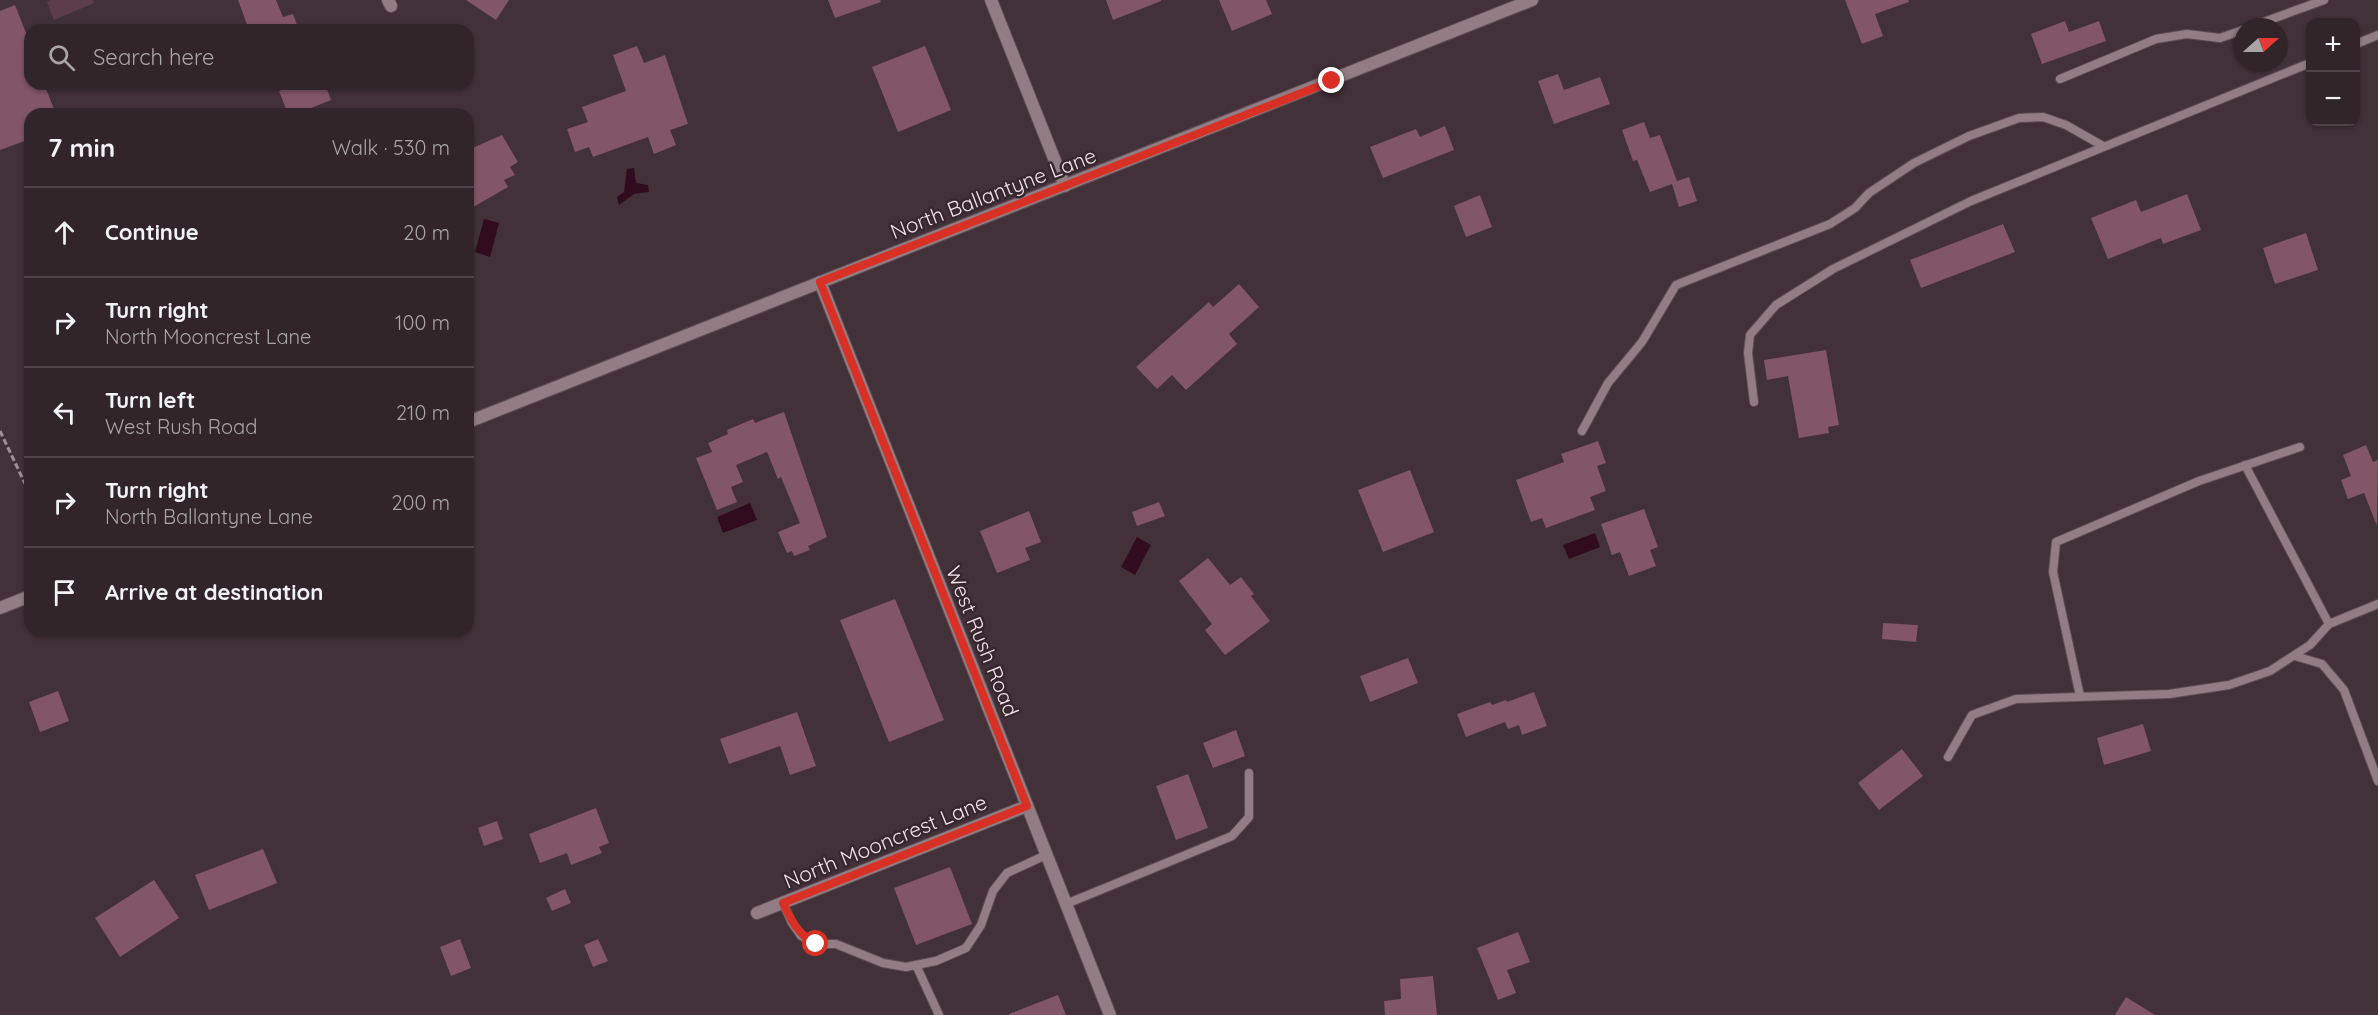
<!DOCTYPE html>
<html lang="en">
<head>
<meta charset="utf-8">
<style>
	body { margin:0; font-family:Quicksand,sans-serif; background:#3a2d32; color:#f1f3f6 }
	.controls { position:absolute; right:18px; top:18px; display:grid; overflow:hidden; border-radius:12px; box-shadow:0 2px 4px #0004 }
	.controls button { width:54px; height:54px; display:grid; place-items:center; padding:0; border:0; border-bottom:2px solid #4d4247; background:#32252a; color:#f1f3f6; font:30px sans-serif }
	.compass { position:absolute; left:2234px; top:18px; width:54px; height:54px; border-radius:50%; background:#32252a; box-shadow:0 2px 4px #0004; rotate:69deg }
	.stop { position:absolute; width:18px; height:18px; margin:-14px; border:4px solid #d93025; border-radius:50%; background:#fff }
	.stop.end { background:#d93025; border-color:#fff; box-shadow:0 2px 6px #0008 }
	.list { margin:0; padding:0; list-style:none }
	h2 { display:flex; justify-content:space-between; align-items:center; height:78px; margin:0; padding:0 24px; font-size:26px }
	h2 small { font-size:20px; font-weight:400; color:#a8a5a8 }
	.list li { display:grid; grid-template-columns:39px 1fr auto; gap:18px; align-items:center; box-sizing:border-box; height:90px; padding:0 24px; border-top:2px solid #4d4247 }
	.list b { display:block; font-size:22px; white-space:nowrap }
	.list p { margin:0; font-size:20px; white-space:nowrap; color:#a8a5a8 }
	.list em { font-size:20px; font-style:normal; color:#a8a5a8 }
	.icon { flex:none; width:33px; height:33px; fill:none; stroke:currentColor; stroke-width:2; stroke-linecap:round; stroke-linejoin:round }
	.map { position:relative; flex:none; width:2378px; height:1015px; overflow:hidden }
	.search { position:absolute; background:#32252a; box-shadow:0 2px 4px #0004; left:24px; top:24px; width:450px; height:66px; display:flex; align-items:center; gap:15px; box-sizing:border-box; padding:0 21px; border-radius:18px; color:#a8a5a8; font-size:22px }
	.panel { position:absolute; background:#32252a; box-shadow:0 2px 4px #0004; left:24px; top:108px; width:450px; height:528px; border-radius:18px }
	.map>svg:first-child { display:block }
	.green { fill:#5e3d4a }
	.water { fill:#310c1e }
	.building { fill:#825567 }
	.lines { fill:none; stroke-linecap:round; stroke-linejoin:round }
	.service-casing { stroke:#5e4e54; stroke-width:10 }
	.minor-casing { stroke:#5e4e54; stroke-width:14 }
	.tertiary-casing { stroke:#5e4e54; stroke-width:14 }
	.path { stroke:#9e9096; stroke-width:3; stroke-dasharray:6 3; stroke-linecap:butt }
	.service { stroke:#927d84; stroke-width:8 }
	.minor { stroke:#927d84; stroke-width:12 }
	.tertiary { stroke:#927d84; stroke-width:12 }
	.route { stroke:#d93025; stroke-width:8 }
	.labels { text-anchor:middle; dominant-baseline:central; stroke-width:5; stroke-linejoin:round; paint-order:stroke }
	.street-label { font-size:21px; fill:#efe4e8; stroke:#38272e }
</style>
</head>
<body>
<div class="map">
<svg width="2378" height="1015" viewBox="0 0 2378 1015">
	<rect width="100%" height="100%" fill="#423138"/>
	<path class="green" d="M 51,0 L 93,0 L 94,3 L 54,20 L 47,2 Z"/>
	<g class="water">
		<path d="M 634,168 L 636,183 L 648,185 L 649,192 L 634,194 L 619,205 L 617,197 L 624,192 L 627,169 Z"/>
		<path d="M 484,219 L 499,223 L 490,257 L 475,252 Z"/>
		<path d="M 750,503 L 757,520 L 723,533 L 717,517 Z"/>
		<path d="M 1595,533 L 1600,547 L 1569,559 L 1563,545 Z"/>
		<path d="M 1137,537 L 1151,545 L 1135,575 L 1121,567 Z"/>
	</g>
	<g class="building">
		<path d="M 238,0 L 276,0 L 283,17 L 293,14 L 299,30 L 249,30 Z"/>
		<path d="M 466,0 L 509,0 L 496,20 Z"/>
		<path d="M 828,0 L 880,0 L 881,2 L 835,18 Z"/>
		<path d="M 1106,0 L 1161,0 L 1161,1 L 1113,20 Z"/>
		<path d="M 1219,0 L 1266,0 L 1272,14 L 1232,31 Z"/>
		<path d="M 1845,0 L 1908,0 L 1909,2 L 1875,14 L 1883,36 L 1862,44 Z"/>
		<path d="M 15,5 L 30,43 L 30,84 L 44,84 L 56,114 L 30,114 L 30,139 L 0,150 L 0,11 Z"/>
		<path d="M 2065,21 L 2069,32 L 2099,21 L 2106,41 L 2042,64 L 2031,34 Z"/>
		<path d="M 637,46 L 644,63 L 665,55 L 688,124 L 670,130 L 676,145 L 654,154 L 648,137 L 593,157 L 589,147 L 575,152 L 567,129 L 588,122 L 582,107 L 626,91 L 613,55 Z"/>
		<path d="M 925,46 L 951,110 L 898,132 L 872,67 Z"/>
		<path d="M 1558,74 L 1564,90 L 1600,77 L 1610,104 L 1554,124 L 1538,81 Z"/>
		<path d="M 298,84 L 325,84 L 331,100 L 296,114 L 288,114 L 279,91 Z"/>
		<path d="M 1644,122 L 1650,138 L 1660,135 L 1677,181 L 1689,177 L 1697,201 L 1679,207 L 1672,184 L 1650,192 L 1637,160 L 1633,161 L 1622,130 Z"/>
		<path d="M 1445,126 L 1454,150 L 1383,178 L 1370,147 L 1416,129 L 1420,137 Z"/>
		<path d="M 502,135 L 518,162 L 510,167 L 515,175 L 504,180 L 508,187 L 468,210 L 468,150 Z"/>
		<path d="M 2187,194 L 2201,230 L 2163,244 L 2161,238 L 2108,259 L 2091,218 L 2136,200 L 2141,212 Z"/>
		<path d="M 1480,195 L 1492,227 L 1466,237 L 1454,206 Z"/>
		<path d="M 2003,224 L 2015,252 L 1921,288 L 1910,260 Z"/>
		<path d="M 2306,233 L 2318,270 L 2275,284 L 2263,248 Z"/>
		<path d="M 1239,284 L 1259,307 L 1229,334 L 1237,344 L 1186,390 L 1172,375 L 1157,389 L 1136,367 L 1209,302 L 1213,307 Z"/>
		<path d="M 1826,350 L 1839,425 L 1828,427 L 1829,433 L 1799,438 L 1788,376 L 1767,380 L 1764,360 Z"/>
		<path d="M 784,412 L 827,537 L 808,546 L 810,550 L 794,556 L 792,551 L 787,553 L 778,532 L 800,523 L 781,477 L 778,479 L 767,452 L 736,465 L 743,482 L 731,487 L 737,502 L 717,510 L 696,458 L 712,452 L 708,443 L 728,434 L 727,430 L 753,419 L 755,423 Z"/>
		<path d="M 1598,441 L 1606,463 L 1597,466 L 1606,491 L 1590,497 L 1595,510 L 1546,528 L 1542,518 L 1531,522 L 1516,480 L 1564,462 L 1561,454 Z"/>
		<path d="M 2366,445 L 2373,462 L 2378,460 L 2377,526 L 2364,493 L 2348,499 L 2341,480 L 2351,476 L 2343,455 Z"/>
		<path d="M 1410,470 L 1434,532 L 1383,552 L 1358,490 Z"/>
		<path d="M 1159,502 L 1165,516 L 1137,526 L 1132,512 Z"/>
		<path d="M 1644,509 L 1658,547 L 1650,550 L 1656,566 L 1629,576 L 1620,552 L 1612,555 L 1601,524 Z"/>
		<path d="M 1029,511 L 1041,542 L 1025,548 L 1030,560 L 997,573 L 980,531 Z"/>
		<path d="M 1208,558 L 1230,585 L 1241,577 L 1254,594 L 1251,596 L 1270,621 L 1225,655 L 1205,630 L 1212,624 L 1179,581 Z"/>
		<path d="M 895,599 L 944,720 L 889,742 L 840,620 Z"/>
		<path d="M 1883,623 L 1918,625 L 1916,642 L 1882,639 Z"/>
		<path d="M 1408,658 L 1418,683 L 1370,702 L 1360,676 Z"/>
		<path d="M 58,691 L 69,721 L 40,732 L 29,702 Z"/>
		<path d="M 1534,692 L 1547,726 L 1522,735 L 1519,725 L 1508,729 L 1505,722 L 1466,737 L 1457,714 L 1490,702 L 1492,705 L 1506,700 L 1507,702 Z"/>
		<path d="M 797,712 L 816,766 L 790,775 L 780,746 L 729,764 L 720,739 Z"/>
		<path d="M 2143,724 L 2151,751 L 2104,765 L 2097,738 Z"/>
		<path d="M 1236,730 L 1245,756 L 1213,768 L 1203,743 Z"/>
		<path d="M 1902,749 L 1923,776 L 1879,810 L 1858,783 Z"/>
		<path d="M 1188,774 L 1208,828 L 1176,840 L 1156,786 Z"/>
		<path d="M 596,808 L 609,843 L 599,847 L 602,853 L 571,865 L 567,853 L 540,863 L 529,834 Z"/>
		<path d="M 497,821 L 503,839 L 484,846 L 478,828 Z"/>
		<path d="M 263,849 L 277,883 L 209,910 L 195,875 Z"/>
		<path d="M 950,867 L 972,924 L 916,945 L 894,888 Z"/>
		<path d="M 154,880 L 179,918 L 120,957 L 95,918 Z"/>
		<path d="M 565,889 L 571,903 L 552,911 L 546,898 Z"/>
		<path d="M 1518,932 L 1530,962 L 1507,970 L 1516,993 L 1498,1000 L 1477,948 Z"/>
		<path d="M 460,939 L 471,968 L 451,976 L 440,947 Z"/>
		<path d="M 598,939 L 608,961 L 593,967 L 584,945 Z"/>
		<path d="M 1433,976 L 1437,1015 L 1385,1015 L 1384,1001 L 1401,999 L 1400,979 Z"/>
		<path d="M 1058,995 L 1066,1015 L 1009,1015 L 1009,1014 Z"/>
		<path d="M 2126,997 L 2155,1015 L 2115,1015 Z"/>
	</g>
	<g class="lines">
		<defs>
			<g id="service">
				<path d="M 2250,27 L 2324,0"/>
				<path d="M 2356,44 L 2378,35"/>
				<path d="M 2060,79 L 2156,39 L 2187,34 L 2220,38 L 2243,30"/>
				<path d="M 1754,402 L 1748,353 L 1750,335 L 1776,305 L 1833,269 L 1971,201 L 2310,63"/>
				<path d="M 1582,431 L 1608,383 L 1642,342 L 1676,285 L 1830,224 L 1855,208 L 1869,193 L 1914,163 L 1969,136 L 2019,118 L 2043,117 L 2066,125 L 2103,146"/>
				<path d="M 2245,465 L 2329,624"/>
				<path d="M 2295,656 L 2322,664 L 2344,690 L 2378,781"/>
				<path d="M 2080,696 L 2053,572 L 2056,542 L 2199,481 L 2300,447"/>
				<path d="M 1948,757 L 1972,715 L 2016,699 L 2169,694 L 2229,685 L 2270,671 L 2310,645 L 2329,624 L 2378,604"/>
				<path d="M 783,903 L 792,923 L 801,936 L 816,944 L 836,944 L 883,963 L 906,967 L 936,961 L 966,948 L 981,925 L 993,891 L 1007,873 L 1046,855"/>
				<path d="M 1066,904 L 1232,836 L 1249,817 L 1249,773"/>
				<path d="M 916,965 L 939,1015"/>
			</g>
			<g id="minor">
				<path d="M 388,0 L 391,6"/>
				<path d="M 991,0 L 1065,186"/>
				<path d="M 820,282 L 1110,1015"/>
				<path d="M 757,913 L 1027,806"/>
			</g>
			<g id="tertiary">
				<path d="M 468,422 L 1532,0"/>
				<path d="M 0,608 L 30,596"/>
			</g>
		</defs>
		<use href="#service" class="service-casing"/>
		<use href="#minor" class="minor-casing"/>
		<use href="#tertiary" class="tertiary-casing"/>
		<path class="path" d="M 0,431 L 30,494"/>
		<use href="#service" class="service"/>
		<use href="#minor" class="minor"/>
		<use href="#tertiary" class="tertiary"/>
	</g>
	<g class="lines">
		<path class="route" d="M 816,944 C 798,934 792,922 783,903 L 1027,806 L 820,282 L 1332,81"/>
	</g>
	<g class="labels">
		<g class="street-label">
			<text transform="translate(993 193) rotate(-21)">North Ballantyne Lane</text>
			<text transform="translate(983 641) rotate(68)">West Rush Road</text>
			<text transform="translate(885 841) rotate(-22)">North Mooncrest Lane</text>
		</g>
	</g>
</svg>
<div class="controls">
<button>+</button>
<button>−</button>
</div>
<svg class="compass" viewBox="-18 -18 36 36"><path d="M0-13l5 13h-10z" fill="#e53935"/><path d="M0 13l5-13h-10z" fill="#a8a5a8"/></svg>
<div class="stop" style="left:816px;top:944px"></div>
<div class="stop end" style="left:1332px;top:81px"></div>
<div class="search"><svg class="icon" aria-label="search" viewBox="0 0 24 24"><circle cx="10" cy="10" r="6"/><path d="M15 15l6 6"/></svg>Search here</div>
<section class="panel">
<h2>7 min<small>Walk · 530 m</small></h2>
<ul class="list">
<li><svg class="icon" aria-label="ahead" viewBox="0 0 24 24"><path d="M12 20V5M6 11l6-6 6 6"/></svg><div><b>Continue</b></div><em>20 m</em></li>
<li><svg class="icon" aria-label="right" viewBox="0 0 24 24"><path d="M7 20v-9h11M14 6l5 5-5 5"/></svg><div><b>Turn right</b><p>North Mooncrest Lane</p></div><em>100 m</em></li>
<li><svg class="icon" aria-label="left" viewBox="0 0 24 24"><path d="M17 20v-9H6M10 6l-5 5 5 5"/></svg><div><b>Turn left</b><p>West Rush Road</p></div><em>210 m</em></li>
<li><svg class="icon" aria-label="right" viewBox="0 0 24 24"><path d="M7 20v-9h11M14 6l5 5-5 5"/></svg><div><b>Turn right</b><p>North Ballantyne Lane</p></div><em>200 m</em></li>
<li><svg class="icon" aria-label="arrive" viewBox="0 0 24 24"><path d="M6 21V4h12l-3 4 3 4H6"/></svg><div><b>Arrive at destination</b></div></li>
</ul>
</section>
</div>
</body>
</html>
